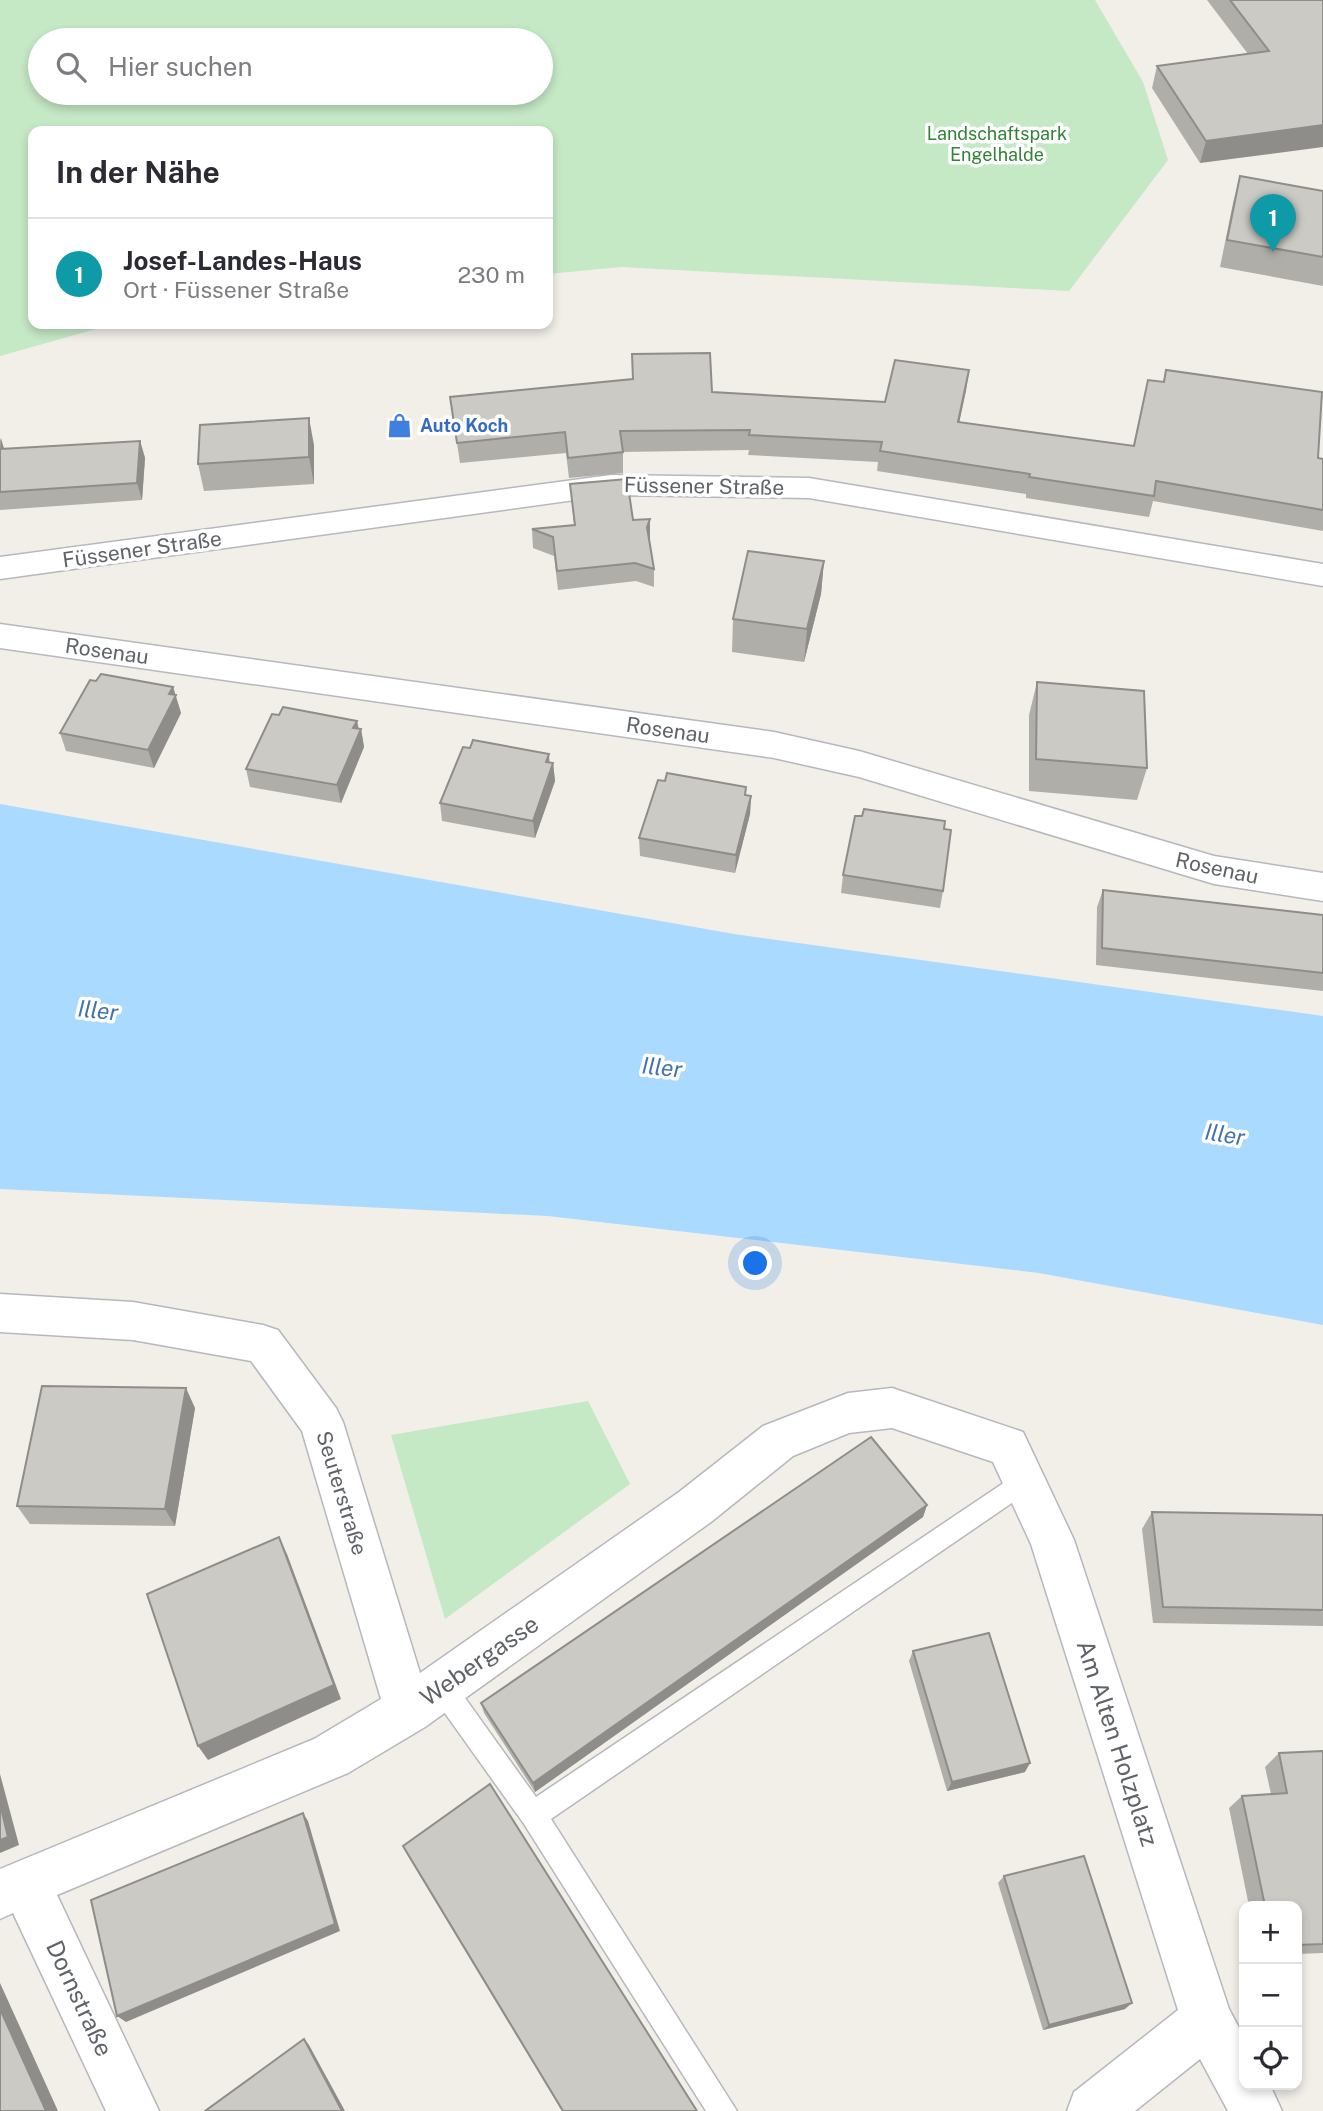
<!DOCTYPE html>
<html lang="de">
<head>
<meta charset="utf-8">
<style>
	body { margin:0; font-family:"Public Sans",sans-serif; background:#f2f2f3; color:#2b2b33 }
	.controls { position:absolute; right:21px; bottom:21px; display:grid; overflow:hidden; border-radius:14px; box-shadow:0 4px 10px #0003 }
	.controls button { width:63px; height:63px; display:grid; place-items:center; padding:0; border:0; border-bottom:2px solid #e1e1e2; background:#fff; color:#2b2b33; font:35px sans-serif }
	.you { position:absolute; left:756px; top:1264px; width:24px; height:24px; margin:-18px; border:5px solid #fff; border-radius:50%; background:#1a73e8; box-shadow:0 0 0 10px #1a73e833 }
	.badge { display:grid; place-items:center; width:46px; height:46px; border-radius:50%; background:#ea580c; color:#fff; font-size:23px; font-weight:700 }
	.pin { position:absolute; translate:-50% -58px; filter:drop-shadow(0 2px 4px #0008) }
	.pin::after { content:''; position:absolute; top:37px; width:24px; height:21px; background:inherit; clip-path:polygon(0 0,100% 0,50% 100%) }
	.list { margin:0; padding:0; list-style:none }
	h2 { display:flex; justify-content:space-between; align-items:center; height:91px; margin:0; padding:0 28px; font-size:30px }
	h2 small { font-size:23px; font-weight:400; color:#7c7c81 }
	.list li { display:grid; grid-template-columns:46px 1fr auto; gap:21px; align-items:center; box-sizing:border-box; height:112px; padding:0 28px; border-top:2px solid #e1e1e2 }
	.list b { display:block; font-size:26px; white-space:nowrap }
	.list p { margin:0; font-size:23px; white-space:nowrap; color:#7c7c81 }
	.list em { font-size:23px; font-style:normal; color:#7c7c81 }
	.icon { flex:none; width:38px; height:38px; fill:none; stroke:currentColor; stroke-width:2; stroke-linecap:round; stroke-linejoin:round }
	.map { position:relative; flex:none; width:1323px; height:2111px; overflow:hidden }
	.search { position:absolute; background:#fff; box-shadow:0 4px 10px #0003; left:28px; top:28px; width:525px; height:77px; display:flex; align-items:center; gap:18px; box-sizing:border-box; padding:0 24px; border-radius:38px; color:#7c7c81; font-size:26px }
	.panel { position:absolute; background:#fff; box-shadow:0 4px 10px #0003; left:28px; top:126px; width:525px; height:203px; border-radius:14px }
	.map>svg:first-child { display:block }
	.green { fill:#c5e8c5; fill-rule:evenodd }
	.water { fill:#aadaff }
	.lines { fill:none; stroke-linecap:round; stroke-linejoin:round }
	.service-casing { stroke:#b5b8bc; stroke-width:3 }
	.minor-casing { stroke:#b5b8bc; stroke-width:3 }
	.tertiary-casing { stroke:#b5b8bc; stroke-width:3 }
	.service { fill:#fff; fill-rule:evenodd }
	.minor { fill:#fff; fill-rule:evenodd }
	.tertiary { fill:#fff; fill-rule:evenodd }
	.wall { fill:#afaea9 }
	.shaded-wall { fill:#8f8d8a }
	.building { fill:#cccac5; stroke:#8f8d8a; stroke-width:2 }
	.labels { text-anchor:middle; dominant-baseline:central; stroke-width:7; stroke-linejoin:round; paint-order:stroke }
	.far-park-label { font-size:18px; fill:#348238; stroke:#fff }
	.far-shop-label { font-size:18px; font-weight:bold; fill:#366cbe; stroke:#fff; text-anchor:start }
	.street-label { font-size:21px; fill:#5f6368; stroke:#fff }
	.water-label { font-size:23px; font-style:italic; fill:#4174aa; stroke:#fff }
	.near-street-label { font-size:24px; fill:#5f6368; stroke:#fff }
</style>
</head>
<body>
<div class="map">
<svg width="1323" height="2111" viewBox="0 0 1323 2111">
	<rect width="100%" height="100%" fill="#f1efe8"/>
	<g class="green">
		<path d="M 0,0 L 1095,0 L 1143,82 L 1168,160 L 1069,291 L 621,267 L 548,274 L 548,131 L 33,131 L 33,324 L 114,324 L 0,356 ZM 40,40 L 541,40 L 541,93 L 40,93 Z"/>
		<path d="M 588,1401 L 630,1484 L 445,1619 L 391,1435 Z"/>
	</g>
	<path class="water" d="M 0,804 L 734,934 L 1323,1016 L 1323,1325 L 1039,1273 L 548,1216 L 0,1189 Z"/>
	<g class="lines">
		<defs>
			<path id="service" d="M 1026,1468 L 1035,1471 L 1038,1479 L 1035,1487 L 551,1819 L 737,2111 L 706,2111 L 524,1824 L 432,1695 L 428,1686 L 432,1677 L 441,1673 L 450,1677 L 536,1797 Z"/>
			<g id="minor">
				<path d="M 0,624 L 774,732 L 859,751 L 1214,856 L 1323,873 L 1323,901 L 1214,884 L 859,777 L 774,758 L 0,648 Z"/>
				<path d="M 0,1294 L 133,1302 L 263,1325 L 278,1330 L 336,1408 L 343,1422 L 420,1673 L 679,1492 L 763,1426 L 848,1393 L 892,1388 L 1023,1432 L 1074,1540 L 1229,2009 L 1244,2037 L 1244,2085 L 1270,2085 L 1282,2111 L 1228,2111 L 1200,2059 L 1135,2111 L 1067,2111 L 1074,2092 L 1178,2010 L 1031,1544 L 993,1462 L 892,1428 L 849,1433 L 793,1456 L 711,1522 L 425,1727 L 348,1773 L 57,1895 L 159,2111 L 106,2111 L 13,1913 L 0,1919 L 0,1869 L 314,1739 L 381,1699 L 302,1431 L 251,1361 L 133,1340 L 0,1332 Z"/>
			</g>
			<path id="tertiary" d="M 611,475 L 809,478 L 1323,564 L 1323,586 L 809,498 L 611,495 L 0,579 L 0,557 Z"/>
		</defs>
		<use href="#service" class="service-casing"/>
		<use href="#minor" class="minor-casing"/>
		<use href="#tertiary" class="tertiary-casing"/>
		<use href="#service" class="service"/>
		<use href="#minor" class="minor"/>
		<use href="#tertiary" class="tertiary"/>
	</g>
	<g class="wall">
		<path d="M 1207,0 L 1323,0 L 1200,163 L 1152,88 L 1157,66 L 1248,54 Z"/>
		<path d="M 1240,176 L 1323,191 L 1323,286 L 1220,267 L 1233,203 Z"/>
		<path d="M 969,370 L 959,422 L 1133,446 L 1148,380 L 1163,382 L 1166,370 L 1318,458 L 1323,459 L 1323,531 L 1153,501 L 1149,517 L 1026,498 L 1026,494 L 877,471 L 878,462 L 748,455 L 749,450 L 623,452 L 623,473 L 569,478 L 566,453 L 460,463 L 450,397 L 712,392 L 885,402 Z"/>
		<path d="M 0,438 L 4,449 L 140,441 L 145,458 L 142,500 L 0,510 Z"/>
		<path d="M 314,445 L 314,484 L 204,491 L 198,464 Z"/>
		<path d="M 570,484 L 633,520 L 650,519 L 649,540 L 654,569 L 654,587 L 636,581 L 558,590 L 554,556 L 533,548 L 532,529 L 574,525 Z"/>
		<path d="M 824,561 L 821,594 L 804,662 L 732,652 L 733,619 Z"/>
		<path d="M 1037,682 L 1147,768 L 1137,800 L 1029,791 L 1029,715 Z"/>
		<path d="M 173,687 L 181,713 L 154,768 L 66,751 L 60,733 Z"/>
		<path d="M 357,721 L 359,729 L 361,729 L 364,747 L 341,803 L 250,787 L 246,769 Z"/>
		<path d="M 549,754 L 549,762 L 553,763 L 555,781 L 535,838 L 442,821 L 440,803 Z"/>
		<path d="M 665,781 L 746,787 L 746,796 L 751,796 L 750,814 L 735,873 L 640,856 L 639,838 Z"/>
		<path d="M 944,829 L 943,891 L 940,908 L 841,893 L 843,875 Z"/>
		<path d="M 1103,890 L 1323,915 L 1323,991 L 1096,965 L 1097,907 Z"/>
		<path d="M 195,1408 L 175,1526 L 30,1524 L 17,1506 Z"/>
		<path d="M 927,1505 L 923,1517 L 535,1792 L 484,1713 L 481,1703 Z"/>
		<path d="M 1152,1512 L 1323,1515 L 1323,1626 L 1153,1623 L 1142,1529 Z"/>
		<path d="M 913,1651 L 1025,1772 L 947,1791 L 909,1661 Z"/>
		<path d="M 1323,1751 L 1323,1953 L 1297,1954 L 1297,1906 L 1249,1906 L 1229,1808 L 1242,1796 L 1271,1794 L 1265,1767 L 1279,1753 Z"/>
		<path d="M 403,1846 L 697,2111 L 562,2111 L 408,1856 Z"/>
		<path d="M 1004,1876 L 1125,2009 L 1043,2030 L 998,1883 Z"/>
	</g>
	<g class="shaded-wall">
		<path d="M 1323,125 L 1323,147 L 1200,163 L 1206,141 Z"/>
		<path d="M 969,370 L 966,391 L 955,442 L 958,422 Z"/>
		<path d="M 309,418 L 314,445 L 314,484 L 309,457 Z"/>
		<path d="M 1,438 L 6,456 L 0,454 Z"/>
		<path d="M 140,441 L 145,458 L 142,500 L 137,483 Z"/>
		<path d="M 650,519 L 650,538 L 647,546 L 647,527 Z"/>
		<path d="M 824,561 L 821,594 L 804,662 L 807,629 Z"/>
		<path d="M 173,687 L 181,713 L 154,768 L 148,750 L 169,694 Z"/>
		<path d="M 357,721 L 359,733 L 361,729 L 364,747 L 341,803 L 337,785 L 353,728 Z"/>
		<path d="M 549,754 L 550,772 L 553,763 L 555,781 L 535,838 L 533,821 Z"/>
		<path d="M 751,796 L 750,814 L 735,873 L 736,855 Z"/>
		<path d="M 186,1388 L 195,1408 L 175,1526 L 165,1509 Z"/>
		<path d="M 927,1505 L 923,1517 L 535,1792 L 533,1783 Z"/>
		<path d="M 279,1537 L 287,1554 L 341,1699 L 208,1760 L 198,1746 Z"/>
		<path d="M 1030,1763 L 1025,1772 L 947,1791 L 952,1782 Z"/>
		<path d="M 0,1774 L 19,1845 L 0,1853 Z"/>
		<path d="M 303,1813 L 308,1821 L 340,1931 L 126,2022 L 117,2016 Z"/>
		<path d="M 0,1983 L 58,2111 L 46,2111 L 0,2009 Z"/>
		<path d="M 1132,2003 L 1125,2009 L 1043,2030 L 1049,2025 Z"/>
		<path d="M 304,2039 L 309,2045 L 345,2111 L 342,2111 Z"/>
	</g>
	<g class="building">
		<path d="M 1230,0 L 1323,0 L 1323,125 L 1206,141 L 1157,66 L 1269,51 Z"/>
		<path d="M 1240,176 L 1323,191 L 1323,257 L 1227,240 Z"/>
		<path d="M 710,353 L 712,392 L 885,402 L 895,360 L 969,370 L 958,422 L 1134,446 L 1148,380 L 1164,382 L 1166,370 L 1322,392 L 1318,458 L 1323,459 L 1323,510 L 1156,481 L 1154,496 L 1029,477 L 1030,474 L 880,451 L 882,442 L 749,435 L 750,430 L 620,431 L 623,452 L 568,458 L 565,432 L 457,443 L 450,397 L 633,379 L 632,354 Z"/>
		<path d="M 309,418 L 309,457 L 198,464 L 200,425 Z"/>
		<path d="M 140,441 L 137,483 L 0,492 L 0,449 Z"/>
		<path d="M 627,479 L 633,520 L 650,519 L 647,527 L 654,569 L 635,563 L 557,571 L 553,537 L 532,529 L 575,525 L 570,484 Z"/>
		<path d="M 748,551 L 824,561 L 807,629 L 733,619 Z"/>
		<path d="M 101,674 L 173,687 L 169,694 L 176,695 L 148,750 L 60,733 L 90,680 L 96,681 Z"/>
		<path d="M 1037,682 L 1144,691 L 1147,768 L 1036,759 Z"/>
		<path d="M 283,707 L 357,721 L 353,728 L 361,729 L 337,785 L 246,769 L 272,714 L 279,715 Z"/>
		<path d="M 473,740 L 549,754 L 546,762 L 553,763 L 533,821 L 440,803 L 463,747 L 470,748 Z"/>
		<path d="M 667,773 L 746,787 L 745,795 L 751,796 L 736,855 L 639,838 L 658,780 L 665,781 Z"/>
		<path d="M 864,809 L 945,821 L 944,829 L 951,830 L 943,891 L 843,875 L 855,816 L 862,816 Z"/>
		<path d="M 1103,890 L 1323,915 L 1323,973 L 1102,948 Z"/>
		<path d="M 42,1386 L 186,1388 L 165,1509 L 17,1506 Z"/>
		<path d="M 871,1437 L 927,1505 L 533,1783 L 481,1703 Z"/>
		<path d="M 1152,1512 L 1323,1515 L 1323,1610 L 1163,1607 Z"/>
		<path d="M 279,1537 L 334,1685 L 198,1746 L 147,1594 Z"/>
		<path d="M 989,1633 L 1030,1763 L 952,1782 L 913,1651 Z"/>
		<path d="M 1323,1751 L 1323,1944 L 1297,1945 L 1297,1906 L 1265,1906 L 1242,1796 L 1287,1793 L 1279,1753 Z"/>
		<path d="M 490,1784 L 697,2111 L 563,2111 L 403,1846 Z"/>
		<path d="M 0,1804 L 8,1837 L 0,1840 Z"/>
		<path d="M 303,1813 L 335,1924 L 117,2016 L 91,1900 Z"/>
		<path d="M 1084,1856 L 1132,2003 L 1049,2025 L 1004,1876 Z"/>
		<path d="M 0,2009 L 46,2111 L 0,2111 Z"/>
		<path d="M 304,2039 L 342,2111 L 205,2111 Z"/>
	</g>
	<defs>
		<symbol id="shop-bare" viewBox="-9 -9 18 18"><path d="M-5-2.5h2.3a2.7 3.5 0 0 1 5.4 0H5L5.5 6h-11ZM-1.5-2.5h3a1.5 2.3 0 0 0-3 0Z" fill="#3f7fe0" stroke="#fff" stroke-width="2.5" paint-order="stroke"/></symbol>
	</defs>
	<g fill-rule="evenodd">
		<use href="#shop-bare" x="382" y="408" width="35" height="35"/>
	</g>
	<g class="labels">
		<g class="far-park-label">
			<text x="997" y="133">Landschaftspark<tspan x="997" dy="21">Engelhalde</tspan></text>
		</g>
		<g class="far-shop-label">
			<text x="420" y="425">Auto Koch</text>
		</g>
		<g class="street-label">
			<text transform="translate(704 486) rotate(1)">Füssener Straße</text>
			<text transform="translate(142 549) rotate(-8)">Füssener Straße</text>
			<text transform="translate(107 651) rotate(8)">Rosenau</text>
			<text transform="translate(668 730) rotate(8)">Rosenau</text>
			<text transform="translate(1217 868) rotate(12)">Rosenau</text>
			<text transform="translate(342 1493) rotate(73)">Seuterstraße</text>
		</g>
		<g class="water-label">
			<text transform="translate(98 1010) rotate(6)">Iller</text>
			<text transform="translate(662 1067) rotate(6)">Iller</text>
			<text transform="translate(1225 1134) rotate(9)">Iller</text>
		</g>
		<g class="near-street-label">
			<text transform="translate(479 1660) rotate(-35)">Webergasse</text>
			<text transform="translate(1118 1743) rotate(72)">Am Alten Holzplatz</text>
			<text transform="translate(80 1998) rotate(65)">Dornstraße</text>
		</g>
	</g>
</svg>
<div class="controls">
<button>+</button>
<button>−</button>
<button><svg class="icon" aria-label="locate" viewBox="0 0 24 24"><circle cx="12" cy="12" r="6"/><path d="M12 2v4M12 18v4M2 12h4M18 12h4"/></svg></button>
</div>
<div class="you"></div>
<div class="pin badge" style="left:1273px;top:252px;background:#0f9aa8">1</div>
<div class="search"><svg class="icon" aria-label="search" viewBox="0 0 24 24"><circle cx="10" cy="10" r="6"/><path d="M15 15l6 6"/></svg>Hier suchen</div>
<section class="panel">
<h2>In der Nähe<small></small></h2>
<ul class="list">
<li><span class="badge" style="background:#0f9aa8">1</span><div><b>Josef-Landes-Haus</b><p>Ort · Füssener Straße</p></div><em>230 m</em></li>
</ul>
</section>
</div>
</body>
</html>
